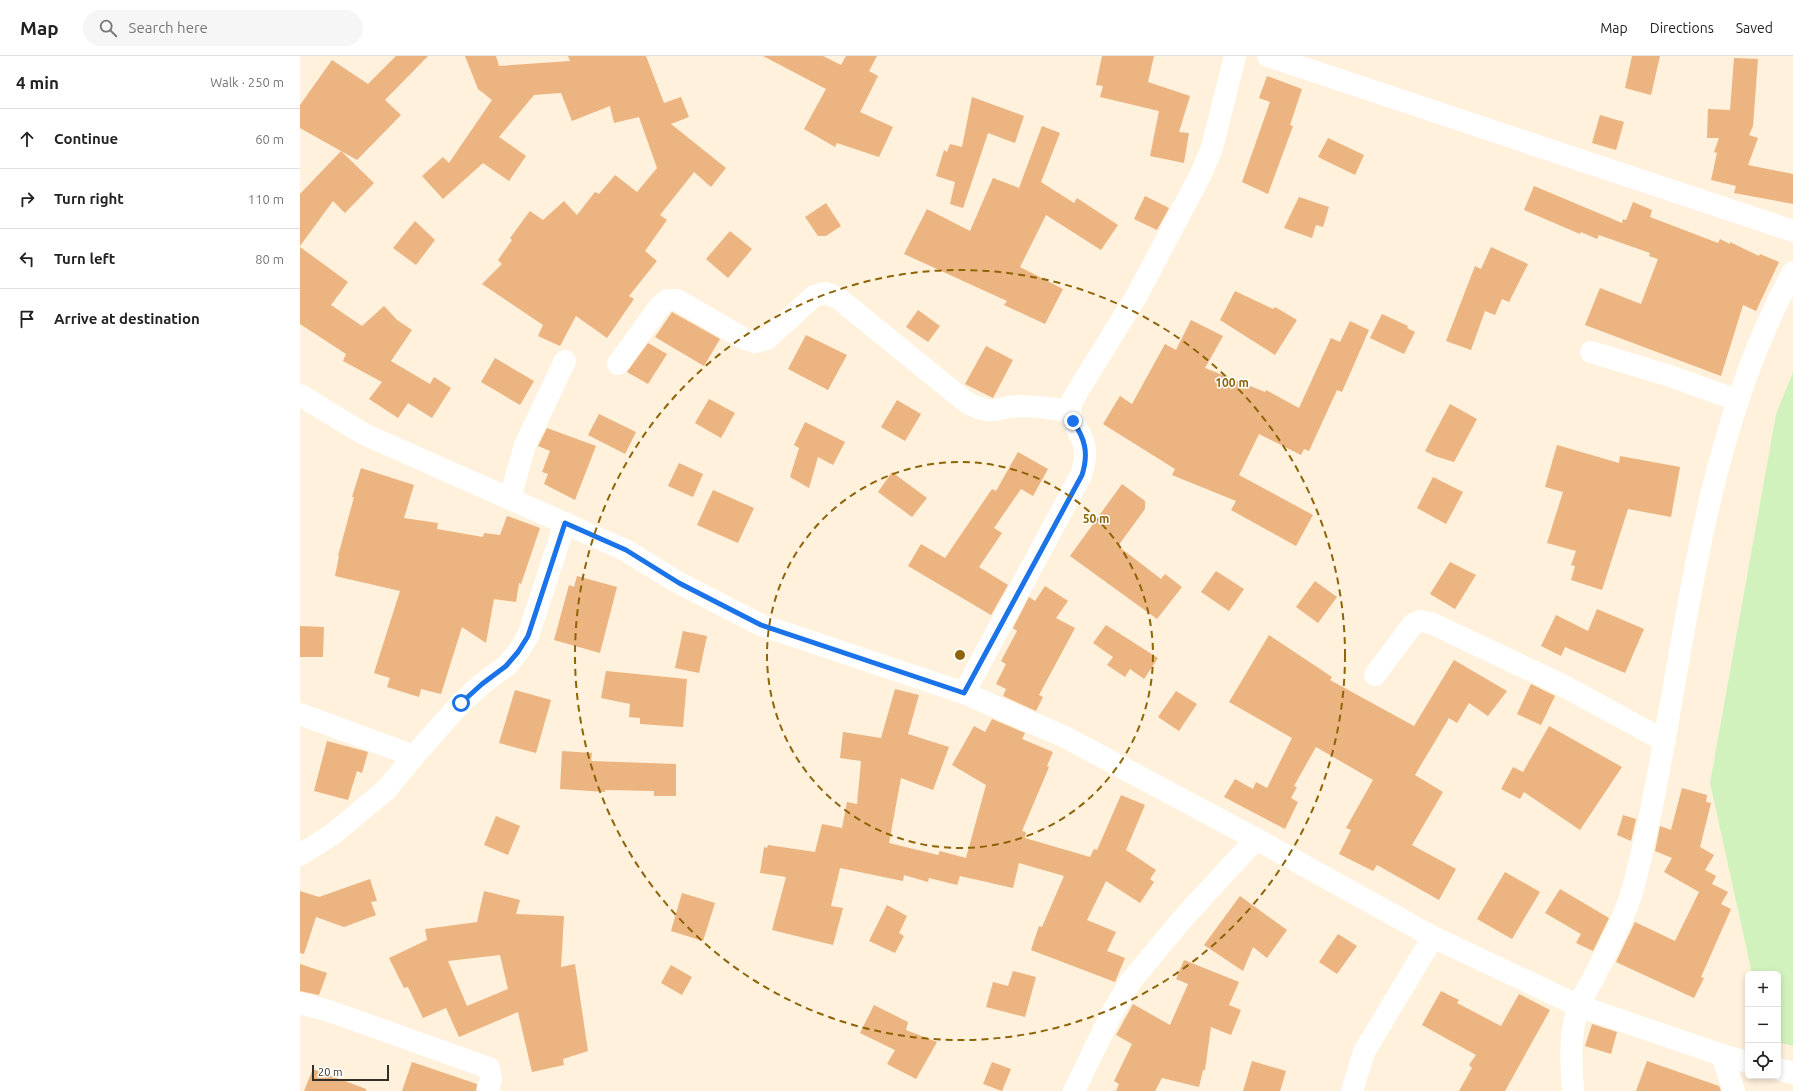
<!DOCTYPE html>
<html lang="en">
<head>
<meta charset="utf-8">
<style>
	body { margin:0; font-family:Ubuntu,sans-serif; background:#f6f6f6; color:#222 }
	.controls { position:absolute; right:12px; bottom:12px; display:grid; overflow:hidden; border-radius:6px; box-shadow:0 2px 6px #0003 }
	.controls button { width:36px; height:36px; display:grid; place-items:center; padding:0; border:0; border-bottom:1px solid #e0e0e0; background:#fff; color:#222; font:20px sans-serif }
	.scale { position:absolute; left:12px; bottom:10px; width:77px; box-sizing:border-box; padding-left:4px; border:2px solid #342f27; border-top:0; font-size:11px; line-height:14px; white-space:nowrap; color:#342f27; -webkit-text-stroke:3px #fff; paint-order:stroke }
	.stop { position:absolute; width:12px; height:12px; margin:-9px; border:3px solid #1a73e8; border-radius:50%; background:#fff }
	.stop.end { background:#1a73e8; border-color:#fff; box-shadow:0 1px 4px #0008 }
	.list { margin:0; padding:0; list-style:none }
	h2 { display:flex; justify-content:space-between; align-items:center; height:52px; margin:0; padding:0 16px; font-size:17px }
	h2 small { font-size:13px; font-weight:400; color:#767676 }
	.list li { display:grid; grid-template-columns:26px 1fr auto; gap:12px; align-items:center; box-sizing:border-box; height:60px; padding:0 16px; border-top:1px solid #e0e0e0 }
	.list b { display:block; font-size:15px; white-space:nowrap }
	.list em { font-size:13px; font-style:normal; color:#767676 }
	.icon { flex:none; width:22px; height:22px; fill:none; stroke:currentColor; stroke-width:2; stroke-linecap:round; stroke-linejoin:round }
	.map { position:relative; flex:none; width:1493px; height:1035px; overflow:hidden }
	header { display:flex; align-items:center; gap:24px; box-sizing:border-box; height:56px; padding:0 20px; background:#fff; border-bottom:1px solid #e0e0e0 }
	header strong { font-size:19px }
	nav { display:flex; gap:22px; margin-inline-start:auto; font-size:14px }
	.search { width:280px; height:36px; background:#f6f6f6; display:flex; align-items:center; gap:10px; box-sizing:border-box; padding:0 14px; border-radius:22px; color:#767676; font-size:15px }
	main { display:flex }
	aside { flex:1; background:#fff }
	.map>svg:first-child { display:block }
	.green { fill:#d2f2bd }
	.building { fill:#ecb481; fill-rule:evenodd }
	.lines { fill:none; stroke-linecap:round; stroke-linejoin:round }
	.minor { stroke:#fff; stroke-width:22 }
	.route { stroke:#1a73e8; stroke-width:5 }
	.ring { fill:none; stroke:#8e6409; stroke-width:2; stroke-dasharray:7 5 }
	.centre { fill:#8e6409; stroke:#fff; stroke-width:2 }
	.ring-label { font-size:12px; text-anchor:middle; font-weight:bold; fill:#8e6409; stroke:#fff; stroke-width:3; stroke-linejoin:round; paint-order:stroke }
</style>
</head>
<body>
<header>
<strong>Map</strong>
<div class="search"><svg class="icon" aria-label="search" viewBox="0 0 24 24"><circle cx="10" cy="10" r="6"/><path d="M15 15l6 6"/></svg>Search here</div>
<nav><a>Map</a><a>Directions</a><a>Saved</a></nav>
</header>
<main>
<aside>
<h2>4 min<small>Walk · 250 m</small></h2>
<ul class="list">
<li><svg class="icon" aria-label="ahead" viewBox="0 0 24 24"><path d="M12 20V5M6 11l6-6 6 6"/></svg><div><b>Continue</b></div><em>60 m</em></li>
<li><svg class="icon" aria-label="right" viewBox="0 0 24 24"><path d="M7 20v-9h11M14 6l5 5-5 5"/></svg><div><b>Turn right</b></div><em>110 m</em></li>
<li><svg class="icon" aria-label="left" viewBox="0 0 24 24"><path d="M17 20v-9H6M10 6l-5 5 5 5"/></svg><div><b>Turn left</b></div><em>80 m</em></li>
<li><svg class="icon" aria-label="arrive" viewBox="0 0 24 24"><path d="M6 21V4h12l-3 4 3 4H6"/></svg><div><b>Arrive at destination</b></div></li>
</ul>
</aside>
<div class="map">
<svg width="1493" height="1035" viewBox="0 0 1493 1035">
	<rect width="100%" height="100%" fill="#fff1db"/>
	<path class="green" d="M 1493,316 L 1493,990 L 1478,986 L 1478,918 L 1452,918 L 1410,727 L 1476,358 Z"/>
	<g class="building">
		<path d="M 96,0 L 128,0 L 85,44 L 101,59 L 57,104 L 0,72 L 0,49 L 32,4 L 68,28 Z"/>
		<path d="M 165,0 L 196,0 L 199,10 L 270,5 L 268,0 L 346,0 L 364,47 L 381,41 L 389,61 L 371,68 L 426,112 L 411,131 L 394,116 L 360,159 L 367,164 L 345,195 L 357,205 L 329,240 L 334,243 L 307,282 L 276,260 L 260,290 L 238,280 L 243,269 L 182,228 L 202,208 L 198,204 L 212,184 L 210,182 L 230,155 L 243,164 L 264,145 L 277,159 L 295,136 L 299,138 L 315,119 L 337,136 L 357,112 L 339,61 L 314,67 L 310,50 L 272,65 L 261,37 L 234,39 L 199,81 L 226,100 L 209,125 L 183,107 L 143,143 L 122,120 L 143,101 L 149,107 L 192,44 L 178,33 Z"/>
		<path d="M 463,0 L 523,0 L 541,9 L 546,0 L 577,0 L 569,15 L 578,20 L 560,56 L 593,71 L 579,101 L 537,87 L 535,91 L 504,73 L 526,33 Z"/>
		<path d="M 802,0 L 854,0 L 848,26 L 890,40 L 879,76 L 889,77 L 884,107 L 850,100 L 859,55 L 800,41 L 803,30 L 796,29 Z"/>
		<path d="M 1332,0 L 1360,0 L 1351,39 L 1325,32 Z"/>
		<path d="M 1434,2 L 1458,3 L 1453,70 L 1449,79 L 1458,82 L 1448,109 L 1493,118 L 1493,148 L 1434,137 L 1436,130 L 1411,124 L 1417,97 L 1414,96 L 1419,82 L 1407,82 L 1408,53 L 1430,54 Z"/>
		<path d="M 967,20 L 1002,33 L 990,69 L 993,70 L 968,138 L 942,126 L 970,46 L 959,42 Z"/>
		<path d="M 672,41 L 724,60 L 715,87 L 688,77 L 663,152 L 650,148 L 655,126 L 636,120 L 644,94 L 647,96 L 650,88 L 662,91 Z"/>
		<path d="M 1300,59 L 1324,66 L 1316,94 L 1292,87 Z"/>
		<path d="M 742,70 L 760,77 L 741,126 L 774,147 L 777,142 L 818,169 L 801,194 L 746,159 L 720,211 L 763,233 L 745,268 L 704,249 L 707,245 L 604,198 L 627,153 L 670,175 L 693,122 L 719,132 Z"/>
		<path d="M 1028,82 L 1064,99 L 1055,119 L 1018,101 Z"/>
		<path d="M 41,95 L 74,127 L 45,157 L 33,145 L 0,190 L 0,138 Z"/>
		<path d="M 1234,130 L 1322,167 L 1323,163 L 1326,164 L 1333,146 L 1352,154 L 1350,161 L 1418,187 L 1420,183 L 1430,188 L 1430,186 L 1459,200 L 1460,198 L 1479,206 L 1456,255 L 1443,249 L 1421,320 L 1285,269 L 1300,232 L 1341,248 L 1358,203 L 1349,200 L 1350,197 L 1299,179 L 1297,183 L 1281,176 L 1280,178 L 1224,154 Z"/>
		<path d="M 845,140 L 869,152 L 857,174 L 834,163 Z"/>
		<path d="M 999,141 L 1029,151 L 1023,171 L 1016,169 L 1012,182 L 984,172 Z"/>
		<path d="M 526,147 L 541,170 L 526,180 L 518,180 L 505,161 Z"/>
		<path d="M 115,165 L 135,184 L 116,209 L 93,192 Z"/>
		<path d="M 430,175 L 452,193 L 428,222 L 406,203 Z"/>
		<path d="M 0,191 L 48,226 L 31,249 L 62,270 L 84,250 L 97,264 L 112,274 L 91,305 L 130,328 L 134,321 L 151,332 L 132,362 L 108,347 L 98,362 L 69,343 L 82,326 L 43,305 L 46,298 L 0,268 Z"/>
		<path d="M 1191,191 L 1228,208 L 1209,246 L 1202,243 L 1195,259 L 1185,255 L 1171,294 L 1146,285 L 1175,210 L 1181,213 Z"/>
		<path d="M 935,235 L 973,253 L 975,251 L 997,264 L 975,299 L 920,264 Z"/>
		<path d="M 618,254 L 640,270 L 628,286 L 606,271 Z"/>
		<path d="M 372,256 L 420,283 L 404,310 L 355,281 Z"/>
		<path d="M 1082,258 L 1108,270 L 1107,272 L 1115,276 L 1104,298 L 1070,282 Z"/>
		<path d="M 891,264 L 923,280 L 905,312 L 965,336 L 966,334 L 999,352 L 1031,282 L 1040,286 L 1050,265 L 1069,274 L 1042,336 L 1037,334 L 1009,395 L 1004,393 L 1001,399 L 959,378 L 939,419 L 1013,459 L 996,490 L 931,454 L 936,445 L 872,419 L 875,413 L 803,368 L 820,340 L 832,348 L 865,288 L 876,294 Z"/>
		<path d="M 506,279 L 547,299 L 528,334 L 488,313 Z"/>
		<path d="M 348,287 L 367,298 L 348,328 L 327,316 Z"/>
		<path d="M 686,290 L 713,304 L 693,342 L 665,328 Z"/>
		<path d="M 195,302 L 234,325 L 220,349 L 181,326 Z"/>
		<path d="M 409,343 L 435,357 L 421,382 L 395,367 Z"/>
		<path d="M 597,344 L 621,358 L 605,385 L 581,371 Z"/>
		<path d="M 1150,348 L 1177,363 L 1154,406 L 1135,400 L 1125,395 Z"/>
		<path d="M 299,358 L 336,376 L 325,398 L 288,379 Z"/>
		<path d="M 505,366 L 545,386 L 533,409 L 518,401 L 509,432 L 490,421 L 499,392 L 494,389 Z"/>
		<path d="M 247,372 L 296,390 L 275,444 L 244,428 L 248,418 L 242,416 L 250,395 L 238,390 Z"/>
		<path d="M 1257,389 L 1319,407 L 1320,400 L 1380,411 L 1371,461 L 1328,453 L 1302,534 L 1271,524 L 1275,510 L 1271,509 L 1276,495 L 1247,487 L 1263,436 L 1245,431 Z"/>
		<path d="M 718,396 L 748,413 L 733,440 L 721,433 L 694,472 L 702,477 L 679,511 L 708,529 L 691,559 L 608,510 L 621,488 L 645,502 L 692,433 L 696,435 Z"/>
		<path d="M 379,407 L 403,418 L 393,441 L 368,430 Z"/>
		<path d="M 61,412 L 114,429 L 104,462 L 138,467 L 137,473 L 183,481 L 184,477 L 200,479 L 207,460 L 240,472 L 221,528 L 219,527 L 216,546 L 194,543 L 186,587 L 162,571 L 141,638 L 121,633 L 119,641 L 87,631 L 90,622 L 74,617 L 100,535 L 35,520 L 39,500 L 38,500 L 54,441 L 52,441 Z"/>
		<path d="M 592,416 L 627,442 L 612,461 L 578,436 Z"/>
		<path d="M 1133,421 L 1163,436 L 1146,468 L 1117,452 Z"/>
		<path d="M 822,428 L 845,445 L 845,453 L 818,490 L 861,523 L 865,518 L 882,531 L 857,563 L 770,500 Z"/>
		<path d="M 413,434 L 454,452 L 438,487 L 397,469 Z"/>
		<path d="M 1150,506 L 1176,519 L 1155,553 L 1130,538 Z"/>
		<path d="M 916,515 L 944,533 L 929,555 L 901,536 Z"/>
		<path d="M 277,520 L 317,531 L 300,597 L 254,584 L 269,529 L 274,531 Z"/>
		<path d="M 1015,525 L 1037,541 L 1018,567 L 996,551 Z"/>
		<path d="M 745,530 L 768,545 L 756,562 L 775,572 L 739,639 L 743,641 L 736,655 L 703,640 L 706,633 L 696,628 L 706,608 L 701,605 L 717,575 L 713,572 L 729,541 L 735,545 Z"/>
		<path d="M 1297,553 L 1344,573 L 1325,617 L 1265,591 L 1261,600 L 1241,590 L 1256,559 L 1288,575 Z"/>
		<path d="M 806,569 L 858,602 L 844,623 L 830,613 L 825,621 L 807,609 L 813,601 L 793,587 Z"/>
		<path d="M 0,570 L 24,571 L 23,601 L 0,601 Z"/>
		<path d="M 383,575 L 407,580 L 399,617 L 375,612 Z"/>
		<path d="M 969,579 L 1032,621 L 1030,624 L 1114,670 L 1154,604 L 1207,635 L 1188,660 L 1169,647 L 1157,667 L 1149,662 L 1115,719 L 1143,736 L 1112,789 L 1156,813 L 1139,844 L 1077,809 L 1073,815 L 1039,798 L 1051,774 L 1046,772 L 1073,724 L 1016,691 L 994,730 L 997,731 L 991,742 L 998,746 L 985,773 L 924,741 L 935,723 L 953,733 L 956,726 L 967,732 L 992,682 L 929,646 Z"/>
		<path d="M 306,615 L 387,623 L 383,671 L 340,668 L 340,662 L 329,661 L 330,648 L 301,642 Z"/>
		<path d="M 1231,628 L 1255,640 L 1241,669 L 1217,658 Z"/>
		<path d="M 595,633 L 619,639 L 608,678 L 649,691 L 633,734 L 601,722 L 589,787 L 638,799 L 640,795 L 666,802 L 686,729 L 652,709 L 674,670 L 685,676 L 692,663 L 725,677 L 722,683 L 753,696 L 747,710 L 749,711 L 722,775 L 726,776 L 725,782 L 790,801 L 794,793 L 797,794 L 821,739 L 845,749 L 826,794 L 856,814 L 850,823 L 854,826 L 840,847 L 806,825 L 787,864 L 816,876 L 807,895 L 825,902 L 815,926 L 731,894 L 739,870 L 742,871 L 764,820 L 719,807 L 713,832 L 660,820 L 657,829 L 629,822 L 628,826 L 604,819 L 603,825 L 540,812 L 531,850 L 543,852 L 533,889 L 472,874 L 486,821 L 460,817 L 464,791 L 467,792 L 468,789 L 515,796 L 522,768 L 542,772 L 547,746 L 557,748 L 561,705 L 540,702 L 543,676 L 581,682 Z"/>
		<path d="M 215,634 L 251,644 L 236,697 L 199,687 Z"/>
		<path d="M 876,635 L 897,648 L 879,675 L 858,661 Z"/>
		<path d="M 1249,670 L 1322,711 L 1280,774 L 1224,736 L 1220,743 L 1201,733 L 1213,711 L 1223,716 Z"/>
		<path d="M 27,685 L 68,696 L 62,717 L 57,715 L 48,744 L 14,735 Z"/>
		<path d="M 262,695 L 292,697 L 291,705 L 376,708 L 376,740 L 354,740 L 354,735 L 305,734 L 305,736 L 260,733 Z"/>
		<path d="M 1382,732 L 1407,739 L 1406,746 L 1411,747 L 1400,791 L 1414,799 L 1405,814 L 1416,820 L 1412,828 L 1428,836 L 1421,848 L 1431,853 L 1401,921 L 1404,922 L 1394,942 L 1316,906 L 1335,866 L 1375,885 L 1399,836 L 1364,816 L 1372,802 L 1355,795 L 1360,770 L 1371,774 Z"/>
		<path d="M 1323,759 L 1336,763 L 1331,785 L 1317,779 Z"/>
		<path d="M 196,760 L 220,770 L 208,799 L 184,789 Z"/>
		<path d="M 1205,816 L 1240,836 L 1212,883 L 1177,863 Z"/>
		<path d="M 70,823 L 77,845 L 71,846 L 76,859 L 44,871 L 16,861 L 4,898 L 0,897 L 0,835 L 19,841 Z"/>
		<path d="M 1260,833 L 1309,862 L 1293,895 L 1276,887 L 1281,878 L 1245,857 Z"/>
		<path d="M 184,835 L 220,844 L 216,858 L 264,860 L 261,911 L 275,908 L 288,995 L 263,1003 L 264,1009 L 232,1016 L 218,956 L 159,981 L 146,952 L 123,962 L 108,931 L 104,932 L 89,902 L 127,884 L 125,873 L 177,866 ZM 200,899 L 208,933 L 167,950 L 148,905 Z"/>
		<path d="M 382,837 L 415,847 L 403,885 L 371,875 Z"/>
		<path d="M 940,840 L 987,874 L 967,902 L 953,891 L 943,915 L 904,889 Z"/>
		<path d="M 587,849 L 607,860 L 599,877 L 604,880 L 595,897 L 569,885 Z"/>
		<path d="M 1038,878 L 1057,890 L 1037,918 L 1019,906 Z"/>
		<path d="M 884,904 L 939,926 L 929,949 L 941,954 L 931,979 L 911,971 L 905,1014 L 903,1014 L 899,1031 L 862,1022 L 855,1035 L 816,1035 L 819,1028 L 814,1025 L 832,988 L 816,979 L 833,948 L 870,969 L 888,928 L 876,923 Z"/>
		<path d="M 0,908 L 27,917 L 19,939 L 0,935 Z"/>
		<path d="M 371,909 L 392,921 L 382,939 L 361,927 Z"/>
		<path d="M 713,915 L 736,921 L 725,961 L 686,951 L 693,926 L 708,930 Z"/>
		<path d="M 1141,935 L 1159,944 L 1157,947 L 1201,970 L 1219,938 L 1250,954 L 1205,1035 L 1159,1035 L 1172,1012 L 1169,1009 L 1176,999 L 1122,969 Z"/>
		<path d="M 574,949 L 608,966 L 606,974 L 637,986 L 616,1023 L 587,1008 L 595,994 L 560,977 Z"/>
		<path d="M 1292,968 L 1317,976 L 1311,998 L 1285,990 Z"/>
		<path d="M 952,1005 L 986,1015 L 980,1035 L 943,1035 Z"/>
		<path d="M 1347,1005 L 1419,1030 L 1421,1035 L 1336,1035 Z"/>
		<path d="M 112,1006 L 177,1028 L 176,1035 L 102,1035 Z"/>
		<path d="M 692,1006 L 711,1013 L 702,1035 L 683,1028 Z"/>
		<path d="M 13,1013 L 66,1033 L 66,1035 L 4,1035 Z"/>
	</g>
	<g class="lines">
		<g class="minor">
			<path d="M 968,0 L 1493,175"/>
			<path d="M 1291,296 L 1370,320 L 1437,344"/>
			<path d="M 318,308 L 360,250 L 367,244 L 377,244 L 443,282 L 454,286 L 467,283 L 514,240 L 526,237 L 538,242 L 666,346 C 695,362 695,350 722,350 C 738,350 754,353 769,355"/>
			<path d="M 0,339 L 64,378 L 325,494 L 379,527 L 461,569 L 664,637 L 765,681 L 956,783 L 1133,881 L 1279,950 L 1422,999 L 1448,1006"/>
			<path d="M 210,442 L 225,389 L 265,305"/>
			<path d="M 1075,619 L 1113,568 L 1120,565 L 1131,567 L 1262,629 L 1365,685"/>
			<path d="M 664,637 L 781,419 C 792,386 779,382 769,355 L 773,343 L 837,239 L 901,118 L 912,92 L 935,0"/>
			<path d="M 0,658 L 114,700"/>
			<path d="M 0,799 L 33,778 L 87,733 L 114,700 L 161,647 L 182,628 L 206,610 L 218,596 L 228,580 L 265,467"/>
			<path d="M 0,947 L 29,955 L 189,1012 L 191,1023 L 188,1035"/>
			<path d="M 1422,999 L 1434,1035"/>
			<path d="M 1478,1013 L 1493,1017"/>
			<path d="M 774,1035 L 812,957 L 830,926 L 886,859 L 956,783"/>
			<path d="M 1052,1035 L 1064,996 L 1133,881"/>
			<path d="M 1273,1035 C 1271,1008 1269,976 1279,950 C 1283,939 1290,929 1295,919 C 1310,889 1327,857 1335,825 C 1386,622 1391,403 1493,216"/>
		</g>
	</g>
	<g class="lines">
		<path class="route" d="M 161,647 L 182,628 L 206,610 L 218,596 L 228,580 L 265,467 L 326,494 L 379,527 L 461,569 L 664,637 L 782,419 C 789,397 785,383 773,365"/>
	</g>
	<g class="ring">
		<circle cx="660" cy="599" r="193"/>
		<circle cx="660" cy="599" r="385"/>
	</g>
	<circle cx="660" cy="599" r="6" class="centre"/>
	<g class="ring-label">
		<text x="932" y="331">100 m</text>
		<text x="796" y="467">50 m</text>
	</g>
</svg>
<div class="controls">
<button>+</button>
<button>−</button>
<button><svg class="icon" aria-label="locate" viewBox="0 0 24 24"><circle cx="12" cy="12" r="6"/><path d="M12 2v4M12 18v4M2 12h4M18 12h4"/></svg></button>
</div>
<div class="scale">20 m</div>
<div class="stop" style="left:161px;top:647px"></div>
<div class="stop end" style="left:773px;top:365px"></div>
</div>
</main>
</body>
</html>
